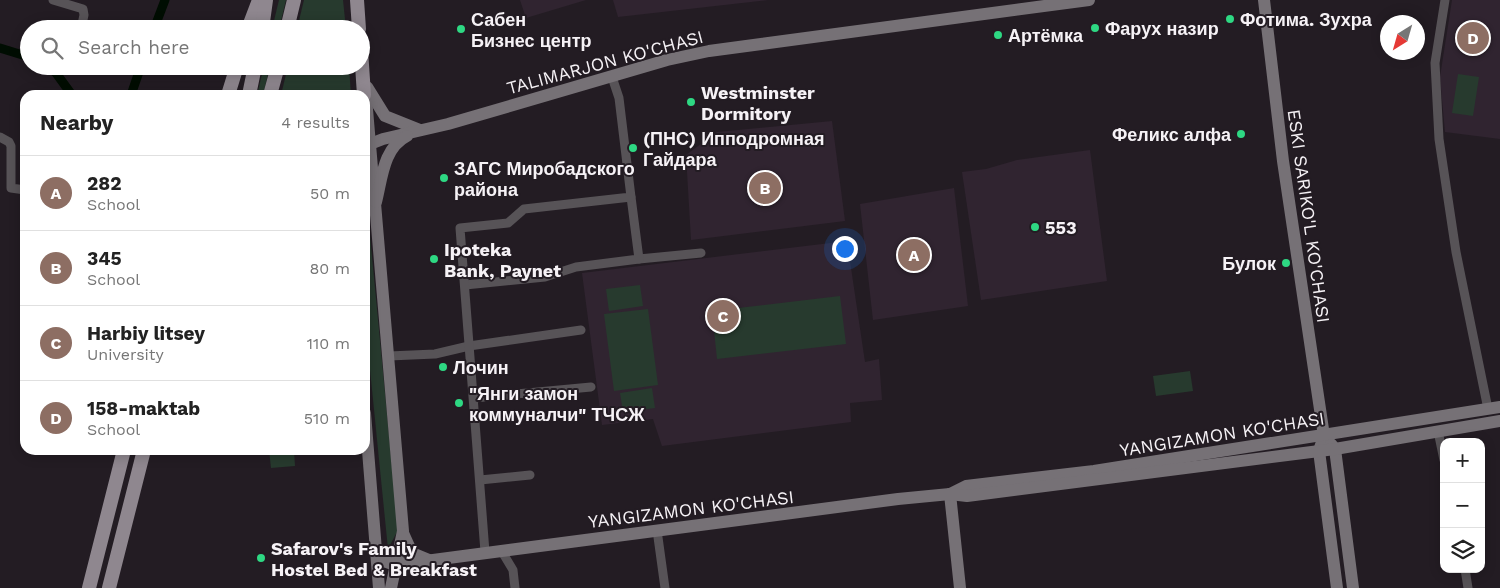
<!DOCTYPE html>
<html lang="en">
<head>
<meta charset="utf-8">
<style>
	body { margin:0; font-family:"Work Sans",sans-serif; background:#f6f6f6; color:#222 }
	.controls { position:absolute; right:15px; bottom:15px; display:grid; overflow:hidden; border-radius:10px; box-shadow:0 2px 12px #0003 }
	.controls button { width:45px; height:45px; display:grid; place-items:center; padding:0; border:0; border-bottom:1px solid #e0e0e0; background:#fff; color:#222; font:25px sans-serif }
	.compass { position:absolute; left:1380px; top:15px; width:45px; height:45px; border-radius:50%; background:#fff; box-shadow:0 2px 12px #0003; rotate:217deg }
	.you { position:absolute; left:844px; top:248px; width:18px; height:18px; margin:-12px; border:4px solid #fff; border-radius:50%; background:#1a73e8; box-shadow:0 0 0 8px #1a73e833 }
	.badge { display:grid; place-items:center; width:32px; height:32px; border-radius:50%; background:#ea580c; color:#fff; font-size:16px; font-weight:700 }
	.pin { position:absolute; translate:-50% -50%; border:2px solid #fff; box-shadow:0 1px 5px #0006 }
	.list { margin:0; padding:0; list-style:none }
	h2 { display:flex; justify-content:space-between; align-items:center; height:65px; margin:0; padding:0 20px; font-size:21px }
	h2 small { font-size:16px; font-weight:400; color:#767676 }
	.list li { display:grid; grid-template-columns:32px 1fr auto; gap:15px; align-items:center; box-sizing:border-box; height:75px; padding:0 20px; border-top:1px solid #e0e0e0 }
	.list b { display:block; font-size:19px; white-space:nowrap }
	.list p { margin:0; font-size:16px; white-space:nowrap; color:#767676 }
	.list em { font-size:16px; font-style:normal; color:#767676 }
	.icon { flex:none; width:28px; height:28px; fill:none; stroke:currentColor; stroke-width:2; stroke-linecap:round; stroke-linejoin:round }
	.map { position:relative; flex:none; width:1500px; height:588px; overflow:hidden }
	.search { position:absolute; background:#fff; box-shadow:0 2px 12px #0003; left:20px; top:20px; width:350px; height:55px; display:flex; align-items:center; gap:12px; box-sizing:border-box; padding:0 18px; border-radius:28px; color:#767676; font-size:19px }
	.panel { position:absolute; background:#fff; box-shadow:0 2px 12px #0003; left:20px; top:90px; width:350px; height:365px; border-radius:15px }
	.map>svg:first-child { display:block }
	.built { fill:#302430 }
	.green { fill:#273a2e }
	.lines { fill:none; stroke-linecap:round; stroke-linejoin:round }
	.canal { stroke:#000d02; stroke-width:9 }
	.street { stroke:#575357; stroke-width:9 }
	.secondary { stroke:#767176; stroke-width:12 }
	.primary { stroke:#8f878f; stroke-width:14 }
	.poi-dot { fill:#2ed883; stroke:#231c23; stroke-width:2 }
	.labels { text-anchor:middle; dominant-baseline:central; stroke-width:4; stroke-linejoin:round; paint-order:stroke }
	.poi-label { font-size:18px; font-weight:bold; fill:#f6f2f6; stroke:#231c23; text-anchor:start }
	.street-label { font-size:18px; fill:#f6f2f6; stroke:#231c23 }
</style>
</head>
<body>
<div class="map">
<svg width="1500" height="588" viewBox="0 0 1500 588">
	<rect width="100%" height="100%" fill="#231c23"/>
	<g class="built">
		<path d="M 520,0 L 586,0 L 526,18 Z"/>
		<path d="M 613,0 L 768,0 L 618,17 Z"/>
		<path d="M 1452,0 L 1500,0 L 1500,139 L 1445,132 L 1440,77 Z"/>
		<path d="M 832,121 L 845,221 L 691,240 L 686,155 L 717,132 Z"/>
		<path d="M 1090,150 L 1107,281 L 981,300 L 962,172 L 986,169 L 1017,160 Z"/>
		<path d="M 954,188 L 968,306 L 873,320 L 860,204 Z"/>
		<path d="M 847,241 L 865,362 L 879,359 L 882,400 L 850,403 L 851,422 L 662,446 L 653,419 L 602,425 L 582,273 Z"/>
	</g>
	<g class="green">
		<path d="M 279,0 L 286,0 L 279,29 L 272,29 Z"/>
		<path d="M 304,0 L 343,0 L 346,29 L 297,29 Z"/>
		<path d="M 264,66 L 270,66 L 263,95 L 257,95 Z"/>
		<path d="M 288,66 L 349,66 L 351,95 L 281,95 Z"/>
		<path d="M 1458,74 L 1479,77 L 1473,116 L 1452,113 Z"/>
		<path d="M 365,200 L 367,204 L 398,530 L 388,549 L 365,320 Z"/>
		<path d="M 640,285 L 643,306 L 609,311 L 606,289 Z"/>
		<path d="M 840,296 L 846,344 L 717,359 L 712,311 Z"/>
		<path d="M 648,309 L 658,385 L 614,391 L 604,314 Z"/>
		<path d="M 1190,371 L 1193,391 L 1156,396 L 1153,376 Z"/>
		<path d="M 652,388 L 655,408 L 623,412 L 620,393 Z"/>
		<path d="M 269,450 L 294,450 L 295,466 L 271,468 Z"/>
	</g>
	<g class="lines">
		<g class="canal">
			<path d="M 154,29 L 165,0"/>
			<path d="M 0,48 L 29,57"/>
			<path d="M 48,66 L 56,73 L 72,95"/>
			<path d="M 131,95 L 141,66"/>
		</g>
		<g class="street">
			<path d="M 53,0 L 83,9 L 84,15 L 81,29"/>
			<path d="M 1445,0 L 1435,63 L 1439,139 L 1456,252 L 1488,409"/>
			<path d="M 0,137 L 9,142 L 11,146 L 11,188 L 25,190"/>
			<path d="M 639,259 L 701,253"/>
			<path d="M 465,285 L 545,277 L 576,267 L 639,259 L 631,197"/>
			<path d="M 389,356 L 435,354 L 469,346 L 581,330"/>
			<path d="M 474,398 L 591,387"/>
			<path d="M 1438,431 L 1444,460"/>
			<path d="M 480,480 L 530,475"/>
			<path d="M 657,530 L 665,588"/>
			<path d="M 501,550 L 513,570 L 515,588"/>
			<path d="M 485,552 L 460,228 L 508,223 L 524,209 L 631,197 L 619,98 L 612,77"/>
			<path d="M 1465,569 L 1468,588"/>
		</g>
		<g class="secondary">
			<path d="M 1264,0 L 1283,161 L 1324,436 L 1319,451 L 1337,588"/>
			<path d="M 365,86 L 403,531 L 391,588"/>
			<path d="M 367,87 L 385,116 L 420,130"/>
			<path d="M 365,146 L 383,139 L 448,124 L 667,60 L 709,51 L 1089,0"/>
			<path d="M 365,194 L 376,202 C 382,179 383,148 407,136"/>
			<path d="M 365,413 L 379,588"/>
			<path d="M 1331,444 L 1335,449 L 1353,588"/>
			<path d="M 950,494 L 966,486 L 1094,471 L 1500,407"/>
			<path d="M 950,494 L 960,588"/>
			<path d="M 403,533 L 412,553 L 429,560"/>
			<path d="M 376,551 L 384,561 L 395,565 L 898,499 L 950,494 L 967,496 L 1335,449 L 1500,421"/>
		</g>
		<g class="primary">
			<path d="M 357,0 L 359,29"/>
			<path d="M 248,29 L 259,0"/>
			<path d="M 262,29 L 266,0"/>
			<path d="M 287,29 L 294,0"/>
			<path d="M 361,50 L 364,95"/>
			<path d="M 228,95 L 237,66"/>
			<path d="M 249,95 L 255,66"/>
			<path d="M 270,95 L 278,66"/>
			<path d="M 89,588 L 124,450"/>
			<path d="M 109,588 L 144,450"/>
		</g>
	</g>
	<g class="poi-dot">
		<circle cx="1230" cy="19" r="5"/>
		<circle cx="1095" cy="28" r="5"/>
		<circle cx="461" cy="29" r="5"/>
		<circle cx="998" cy="35" r="5"/>
		<circle cx="691" cy="102" r="5"/>
		<circle cx="1241" cy="134" r="5"/>
		<circle cx="633" cy="148" r="5"/>
		<circle cx="444" cy="178" r="5"/>
		<circle cx="1035" cy="227" r="5"/>
		<circle cx="434" cy="259" r="5"/>
		<circle cx="1286" cy="263" r="5"/>
		<circle cx="443" cy="367" r="5"/>
		<circle cx="459" cy="403" r="5"/>
		<circle cx="261" cy="558" r="5"/>
	</g>
	<g class="labels">
		<g class="poi-label">
			<text x="471" y="19">Сабен<tspan x="471" dy="21">Бизнес центр</tspan></text>
			<text x="1240" y="19">Фотима. Зухра</text>
			<text x="1105" y="28">Фарух назир</text>
			<text x="1008" y="35">Артёмка</text>
			<text x="701" y="92">Westminster<tspan x="701" dy="21">Dormitory</tspan></text>
			<text x="1231" y="134" text-anchor="end">Феликс алфа</text>
			<text x="643" y="138">(ПНС) Ипподромная<tspan x="643" dy="21">Гайдара</tspan></text>
			<text x="454" y="168">ЗАГС Миробадского<tspan x="454" dy="21">района</tspan></text>
			<text x="1045" y="227">553</text>
			<text x="444" y="249">Ipoteka<tspan x="444" dy="21">Bank, Paynet</tspan></text>
			<text x="1276" y="263" text-anchor="end">Булок</text>
			<text x="453" y="367">Лочин</text>
			<text x="469" y="393">"Янги замон<tspan x="469" dy="21">коммуналчи" ТЧСЖ</tspan></text>
			<text x="271" y="548">Safarov's Family<tspan x="271" dy="21">Hostel Bed &amp; Breakfast</tspan></text>
		</g>
		<g class="street-label">
			<text transform="translate(605 62) rotate(-15)">TALIMARJON KO'CHASI</text>
			<text transform="translate(1309 216) rotate(82)">ESKI SARIKO'L KO'CHASI</text>
			<text transform="translate(1222 434) rotate(-9)">YANGIZAMON KO'CHASI</text>
			<text transform="translate(691 509) rotate(-7)">YANGIZAMON KO'CHASI</text>
		</g>
	</g>
</svg>
<div class="controls">
<button>+</button>
<button>−</button>
<button><svg class="icon" aria-label="layers" viewBox="0 0 24 24"><path d="M12 4l9 5-9 5-9-5zM3 14l9 5 9-5"/></svg></button>
</div>
<svg class="compass" viewBox="-18 -18 36 36"><path d="M0-13l5 13h-10z" fill="#e53935"/><path d="M0 13l5-13h-10z" fill="#767676"/></svg>
<div class="you"></div>
<div class="pin badge" style="left:914px;top:255px;background:#8d6e63">A</div>
<div class="pin badge" style="left:765px;top:188px;background:#8d6e63">B</div>
<div class="pin badge" style="left:723px;top:316px;background:#8d6e63">C</div>
<div class="pin badge" style="left:1473px;top:38px;background:#8d6e63">D</div>
<div class="search"><svg class="icon" aria-label="search" viewBox="0 0 24 24"><circle cx="10" cy="10" r="6"/><path d="M15 15l6 6"/></svg>Search here</div>
<section class="panel">
<h2>Nearby<small>4 results</small></h2>
<ul class="list">
<li><span class="badge" style="background:#8d6e63">A</span><div><b>282</b><p>School</p></div><em>50 m</em></li>
<li><span class="badge" style="background:#8d6e63">B</span><div><b>345</b><p>School</p></div><em>80 m</em></li>
<li><span class="badge" style="background:#8d6e63">C</span><div><b>Harbiy litsey</b><p>University</p></div><em>110 m</em></li>
<li><span class="badge" style="background:#8d6e63">D</span><div><b>158-maktab</b><p>School</p></div><em>510 m</em></li>
</ul>
</section>
</div>
</body>
</html>
